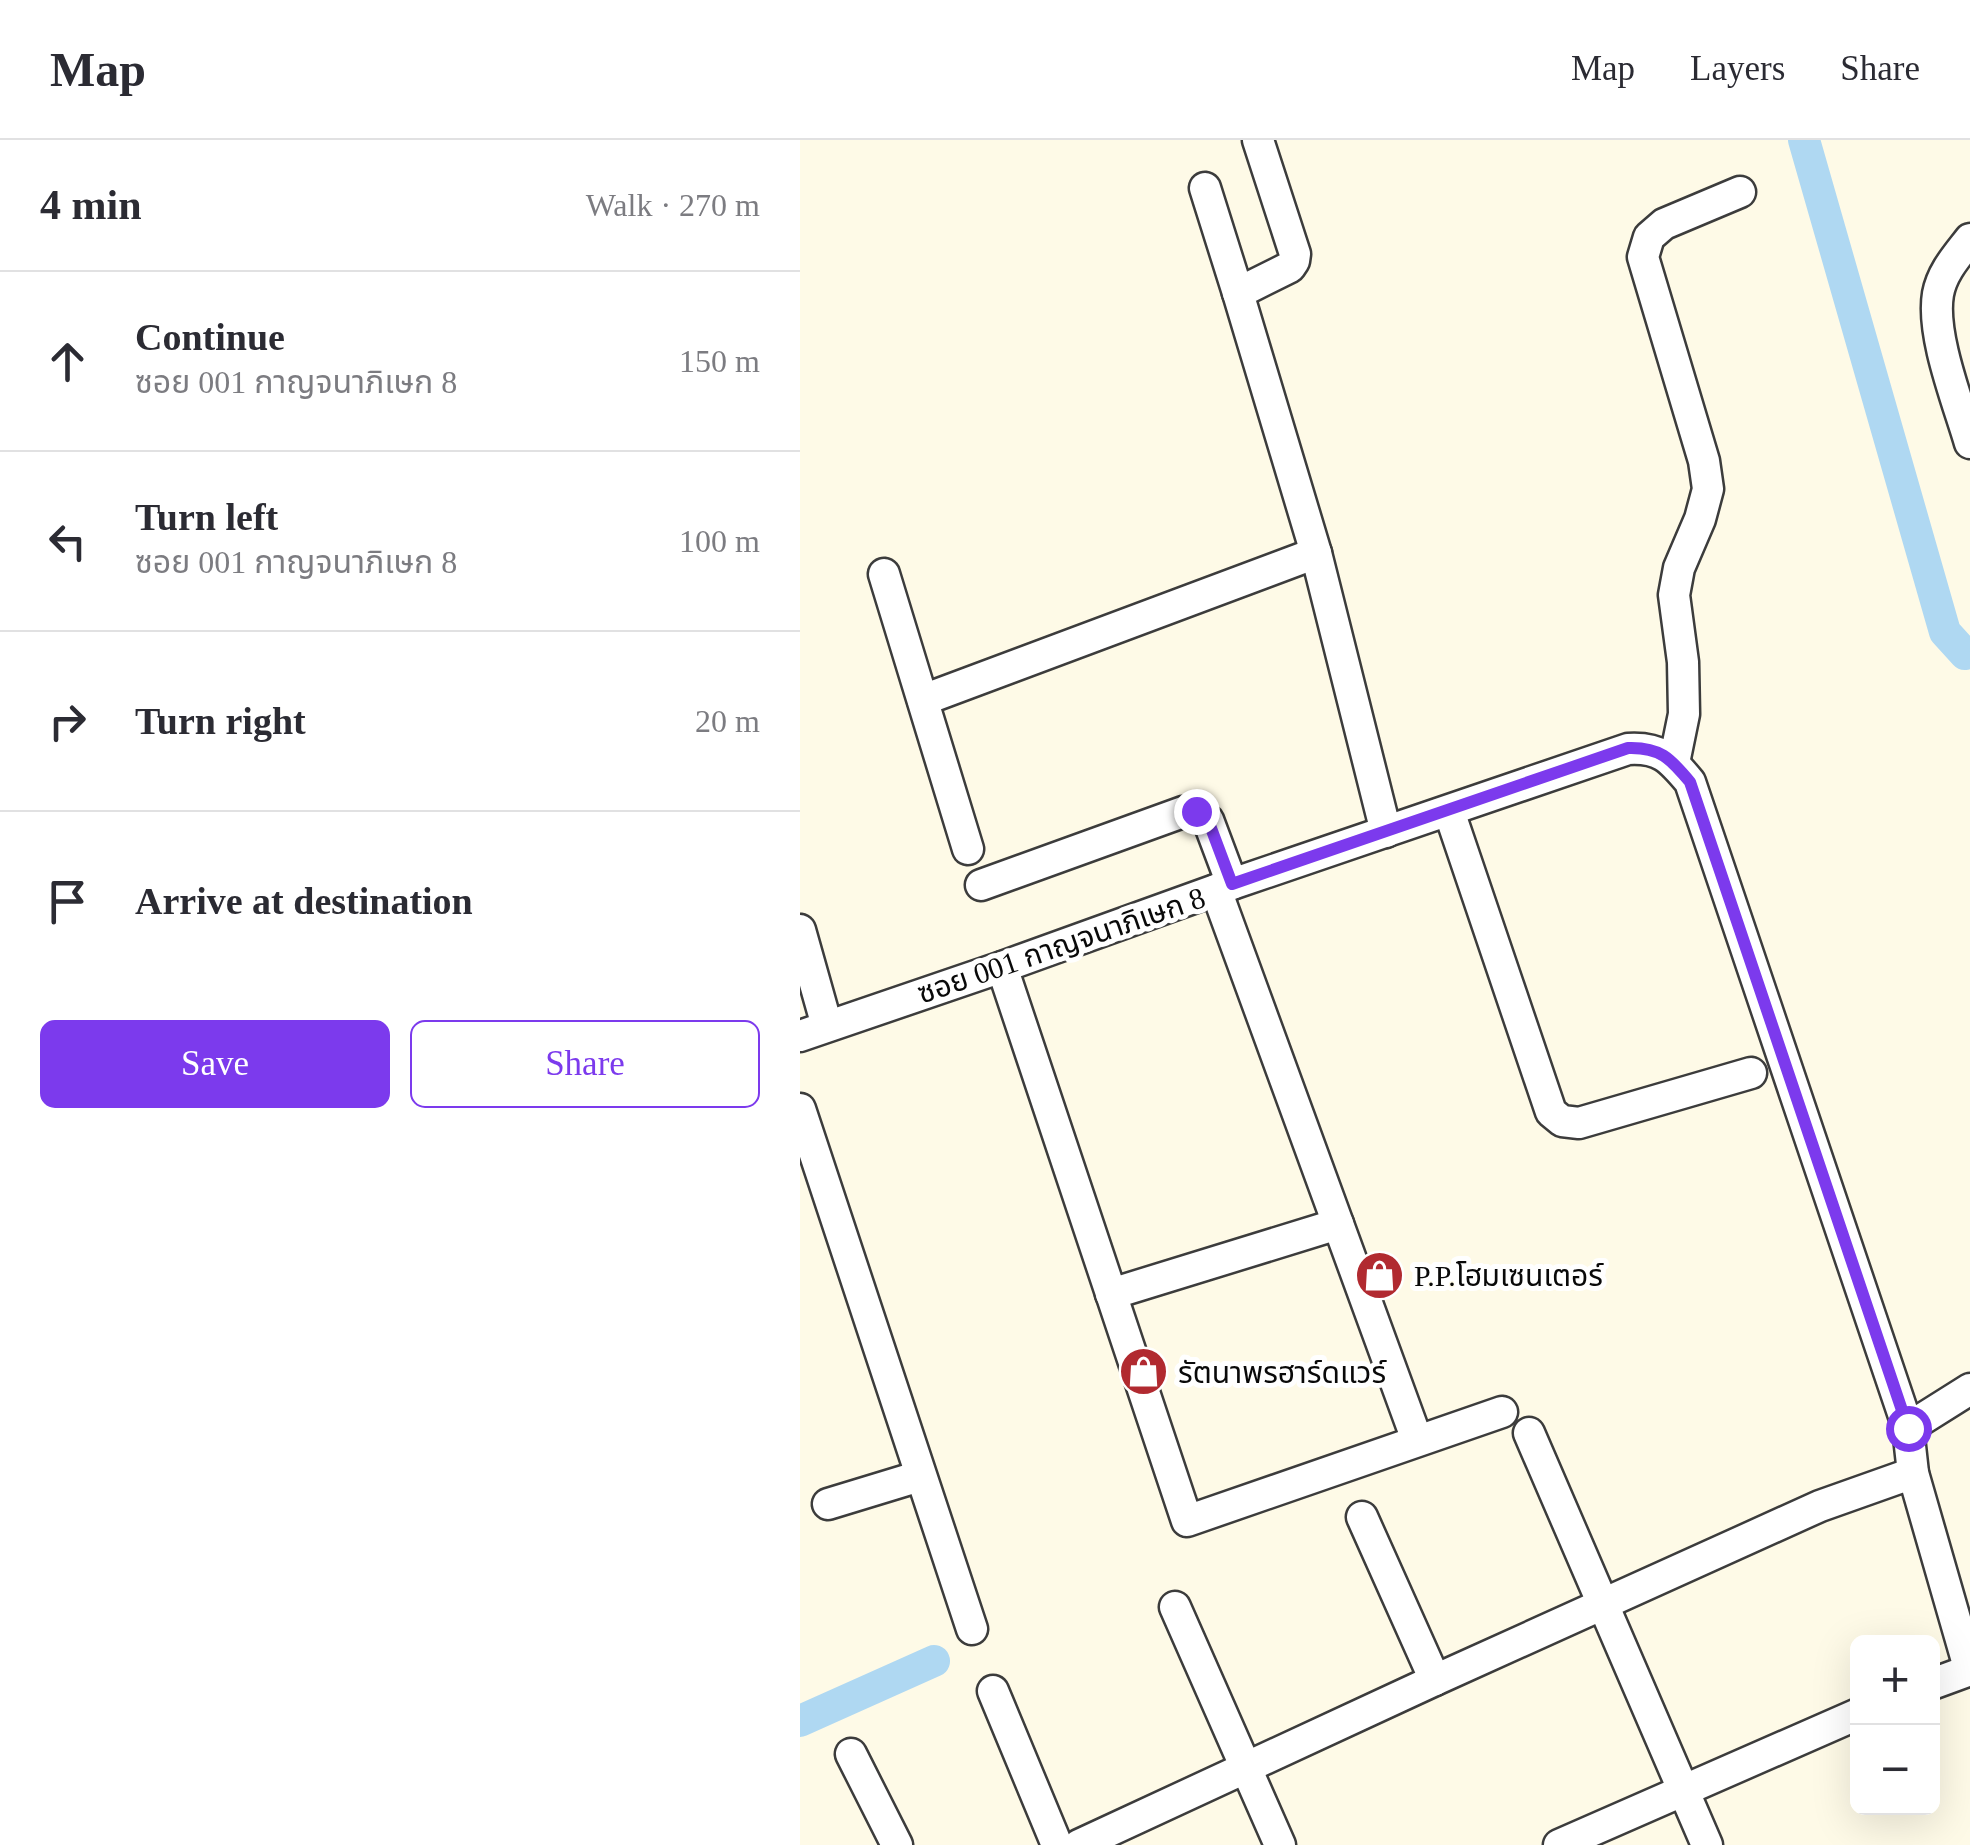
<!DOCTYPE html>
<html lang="en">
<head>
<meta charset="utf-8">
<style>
	body { margin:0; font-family:"Times New Roman","Noto Sans Thai",serif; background:#f2f2f3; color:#2b2b33 }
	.controls { position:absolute; right:30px; bottom:30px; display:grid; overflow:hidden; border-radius:15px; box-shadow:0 10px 40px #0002 }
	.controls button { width:90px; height:90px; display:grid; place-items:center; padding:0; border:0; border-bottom:2px solid #e1e1e2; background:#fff; color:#2b2b33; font:50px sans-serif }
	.stop { position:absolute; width:30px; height:30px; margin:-22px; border:8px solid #7c3aed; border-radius:50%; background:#fff }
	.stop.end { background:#7c3aed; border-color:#fff; box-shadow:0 2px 10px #0008 }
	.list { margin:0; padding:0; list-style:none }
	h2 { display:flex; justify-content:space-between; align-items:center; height:130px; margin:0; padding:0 40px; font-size:42px }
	h2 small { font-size:32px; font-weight:400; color:#7c7c81 }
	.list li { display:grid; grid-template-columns:65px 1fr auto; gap:30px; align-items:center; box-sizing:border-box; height:180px; padding:0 40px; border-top:2px solid #e1e1e2 }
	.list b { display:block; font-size:38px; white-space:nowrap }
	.list p { margin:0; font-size:32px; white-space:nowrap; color:#7c7c81 }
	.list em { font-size:32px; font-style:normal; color:#7c7c81 }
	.actions { display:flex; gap:20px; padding:30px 40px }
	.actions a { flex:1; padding:22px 0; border:2px solid #7c3aed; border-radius:15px; text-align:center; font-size:35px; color:#7c3aed }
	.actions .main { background:#7c3aed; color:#fff }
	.icon { flex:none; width:55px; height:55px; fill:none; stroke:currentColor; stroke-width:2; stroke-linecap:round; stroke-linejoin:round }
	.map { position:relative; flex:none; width:1170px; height:1705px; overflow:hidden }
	header { display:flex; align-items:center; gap:60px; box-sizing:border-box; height:140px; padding:0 50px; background:#fff; border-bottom:2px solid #e1e1e2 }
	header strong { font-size:48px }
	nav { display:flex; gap:55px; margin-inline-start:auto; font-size:35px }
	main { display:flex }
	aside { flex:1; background:#fff }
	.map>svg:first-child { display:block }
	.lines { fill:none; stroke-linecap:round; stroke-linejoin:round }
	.canal { stroke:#afd8f2; stroke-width:32 }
	.minor-casing { stroke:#3c3c3c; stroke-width:35 }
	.minor { stroke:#fff; stroke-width:30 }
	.route { stroke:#7c3aed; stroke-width:12 }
	.labels { text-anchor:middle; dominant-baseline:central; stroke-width:10; stroke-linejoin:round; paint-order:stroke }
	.street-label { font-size:30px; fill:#090909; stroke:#fff }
	.poi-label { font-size:30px; fill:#090909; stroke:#fff; text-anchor:start }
</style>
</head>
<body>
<header>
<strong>Map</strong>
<nav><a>Map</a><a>Layers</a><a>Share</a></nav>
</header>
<main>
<aside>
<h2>4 min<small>Walk · 270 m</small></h2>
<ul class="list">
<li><svg class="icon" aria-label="ahead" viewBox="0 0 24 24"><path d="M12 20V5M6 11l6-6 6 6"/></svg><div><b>Continue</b><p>ซอย 001 กาญจนาภิเษก 8</p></div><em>150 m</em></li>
<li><svg class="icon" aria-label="left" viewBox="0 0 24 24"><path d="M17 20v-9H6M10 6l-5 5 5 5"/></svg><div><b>Turn left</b><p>ซอย 001 กาญจนาภิเษก 8</p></div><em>100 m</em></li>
<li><svg class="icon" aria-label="right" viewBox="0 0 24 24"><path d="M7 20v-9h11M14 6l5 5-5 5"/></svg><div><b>Turn right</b></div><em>20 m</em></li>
<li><svg class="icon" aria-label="arrive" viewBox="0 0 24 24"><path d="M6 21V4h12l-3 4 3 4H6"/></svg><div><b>Arrive at destination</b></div></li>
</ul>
<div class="actions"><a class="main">Save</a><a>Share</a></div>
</aside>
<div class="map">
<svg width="1170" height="1705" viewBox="0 0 1170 1705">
	<rect width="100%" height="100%" fill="#fefae7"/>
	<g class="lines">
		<g class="canal">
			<path d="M 1004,0 L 1145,492 L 1165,514 L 1170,513"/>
			<path d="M 0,1581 L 134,1521"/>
		</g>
		<defs>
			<g id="minor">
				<path d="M 458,0 L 495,114 L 494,121 L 490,127 L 438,153 L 516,413 L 586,692"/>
				<path d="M 405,48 L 438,153"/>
				<path d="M 1170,99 C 1157,116 1142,132 1138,154 C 1131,195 1158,262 1170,303"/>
				<path d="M 84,434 L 168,709"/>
				<path d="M 123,560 L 516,413"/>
				<path d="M 874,623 L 884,574 L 883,522 L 874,455 L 879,428 L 900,379 L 908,349 L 904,321 L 843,117 L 849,97 L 864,84 L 940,52"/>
				<path d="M 649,671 L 751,972 L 762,981 L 779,983 L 951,933"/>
				<path d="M 181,745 L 383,672 L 396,671 L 408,680 L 432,744"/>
				<path d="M 416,750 L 617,1300"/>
				<path d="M 0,790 L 27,886"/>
				<path d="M 202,827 L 387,1381 L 702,1272"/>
				<path d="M 0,896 L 202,827 L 432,744 L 828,609 C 860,607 870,618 890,642 L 1108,1288 L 1113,1333 L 1170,1531"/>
				<path d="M 0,969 L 172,1489"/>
				<path d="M 311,1154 L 538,1084"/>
				<path d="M 1108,1288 L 1170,1249"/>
				<path d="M 729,1293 L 907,1705"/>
				<path d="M 28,1364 L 120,1336"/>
				<path d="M 562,1377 L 635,1540"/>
				<path d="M 375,1467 L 480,1705"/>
				<path d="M 1132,1544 L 1170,1530"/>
				<path d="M 193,1551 L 257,1705"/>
				<path d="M 51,1614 L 97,1705"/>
				<path d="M 279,1705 L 635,1540 L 1020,1366 L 1113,1333"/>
				<path d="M 759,1705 L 1058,1574"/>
			</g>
		</defs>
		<use href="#minor" class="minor-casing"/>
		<use href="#minor" class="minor"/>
	</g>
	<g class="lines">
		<path class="route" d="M 396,671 L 408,680 L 432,744 L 828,608 C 860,607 870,618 890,642 L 1108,1288"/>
	</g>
	<defs>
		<symbol id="shop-disc" viewBox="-11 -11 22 22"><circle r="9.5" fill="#b12a30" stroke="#fff"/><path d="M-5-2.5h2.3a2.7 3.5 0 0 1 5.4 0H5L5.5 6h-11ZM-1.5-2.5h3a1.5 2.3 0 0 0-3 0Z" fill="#fff"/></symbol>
	</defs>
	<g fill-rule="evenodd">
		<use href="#shop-disc" x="552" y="1108" width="55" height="55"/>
		<use href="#shop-disc" x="316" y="1204" width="55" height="55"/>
	</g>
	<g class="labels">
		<g class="street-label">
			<text transform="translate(261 805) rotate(-19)">ซอย 001 กาญจนาภิเษก 8</text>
		</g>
		<g class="poi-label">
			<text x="614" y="1135">P.P.โฮมเซนเตอร์</text>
			<text x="378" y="1232">รัตนาพรฮาร์ดแวร์</text>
		</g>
	</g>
</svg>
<div class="controls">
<button>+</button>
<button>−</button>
</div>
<div class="stop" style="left:1108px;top:1288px"></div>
<div class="stop end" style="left:396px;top:671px"></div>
</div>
</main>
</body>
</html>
